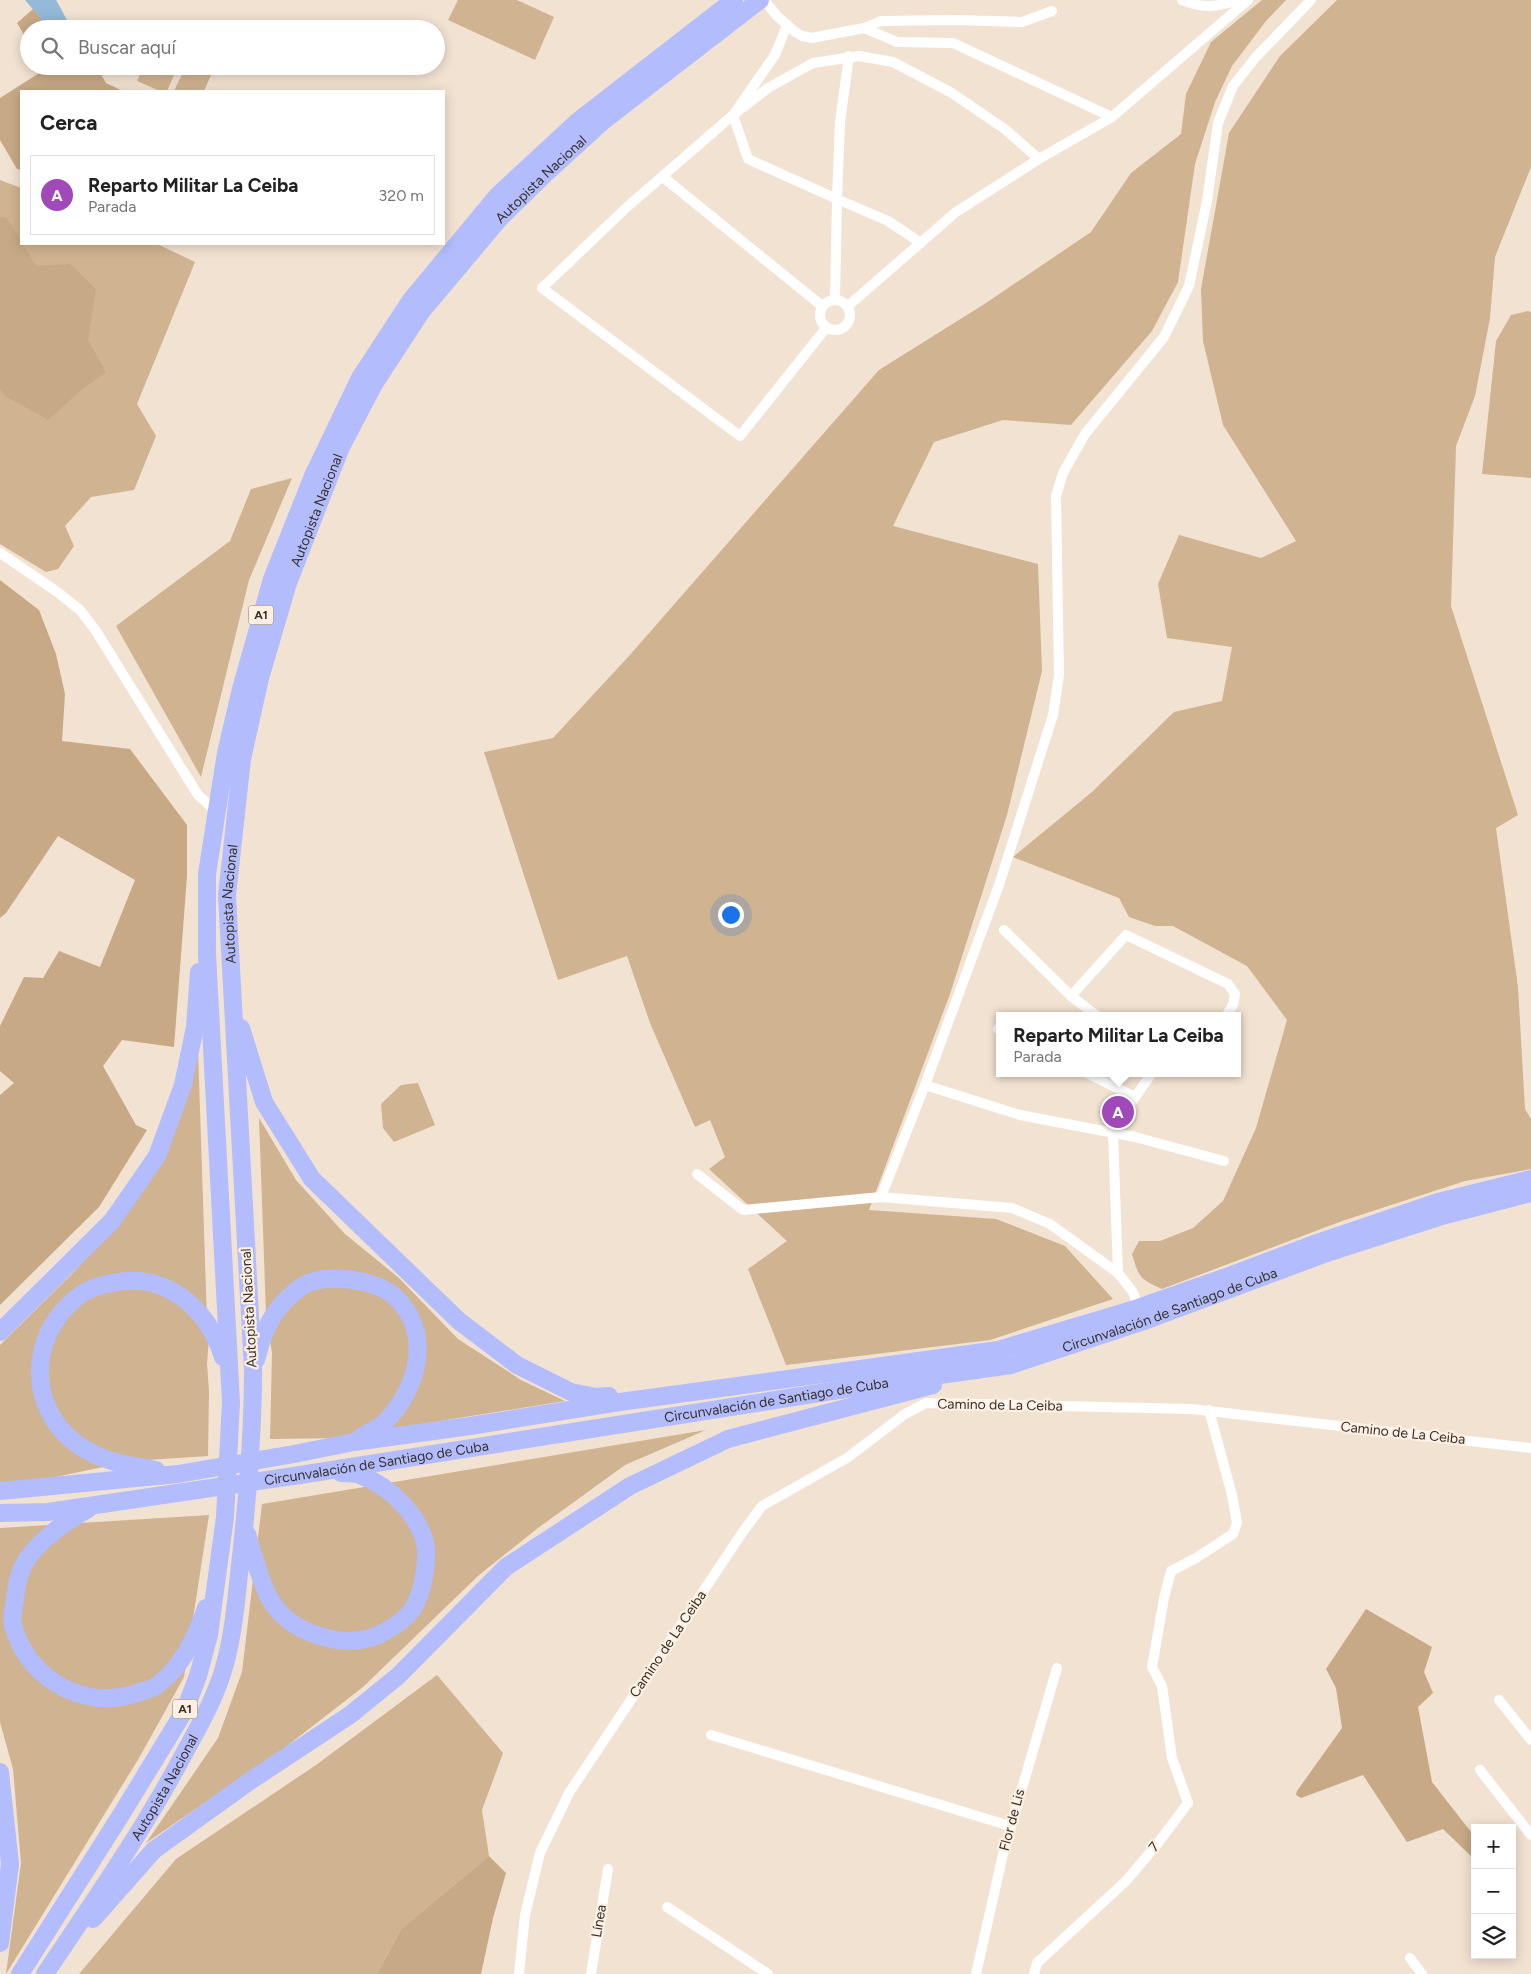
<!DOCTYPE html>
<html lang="es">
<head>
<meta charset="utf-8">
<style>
	body { margin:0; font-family:Figtree,sans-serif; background:#f2f2f2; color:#222 }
	.controls { position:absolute; right:15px; bottom:15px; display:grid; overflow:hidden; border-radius:0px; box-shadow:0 2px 12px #0003 }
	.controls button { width:45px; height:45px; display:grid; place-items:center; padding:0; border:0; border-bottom:1px solid #e0e0e0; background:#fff; color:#222; font:25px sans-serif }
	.you { position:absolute; left:730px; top:914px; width:18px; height:18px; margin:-12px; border:4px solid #fff; border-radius:50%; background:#1a73e8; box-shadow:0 0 0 8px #1a73e833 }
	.badge { display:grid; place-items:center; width:32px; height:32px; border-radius:50%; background:#9f4ab8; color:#fff; font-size:16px; font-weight:700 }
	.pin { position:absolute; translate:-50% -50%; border:2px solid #fff; box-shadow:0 1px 5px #0006 }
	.popup { position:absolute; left:996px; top:1012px; width:245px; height:65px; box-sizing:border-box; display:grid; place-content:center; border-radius:0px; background:#fff; filter:drop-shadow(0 1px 4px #0005); font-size:16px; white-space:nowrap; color:#767676 }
	.popup b { font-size:19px; color:#222 }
	.popup::after { content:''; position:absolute; left:50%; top:100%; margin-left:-10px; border:10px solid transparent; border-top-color:#fff }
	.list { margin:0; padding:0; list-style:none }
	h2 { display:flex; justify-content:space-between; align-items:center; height:65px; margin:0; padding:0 20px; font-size:21px }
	h2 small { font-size:16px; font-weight:400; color:#767676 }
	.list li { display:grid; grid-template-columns:32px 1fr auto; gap:15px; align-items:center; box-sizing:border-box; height:80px; margin:0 10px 10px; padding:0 10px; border:1px solid #e0e0e0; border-radius:0px }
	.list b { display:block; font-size:19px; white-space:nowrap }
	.list p { margin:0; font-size:16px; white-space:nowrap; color:#767676 }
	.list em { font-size:16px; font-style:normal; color:#767676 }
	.icon { flex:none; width:28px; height:28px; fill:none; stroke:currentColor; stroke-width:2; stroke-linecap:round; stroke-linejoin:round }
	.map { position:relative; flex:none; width:1531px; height:1974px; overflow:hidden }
	.search { position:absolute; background:#fff; box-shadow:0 2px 12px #0003; left:20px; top:20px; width:425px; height:55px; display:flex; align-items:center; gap:12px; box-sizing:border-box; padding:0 18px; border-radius:28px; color:#767676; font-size:19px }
	.panel { position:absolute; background:#fff; box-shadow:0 2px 12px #0003; left:20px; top:90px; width:425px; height:155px; border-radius:0px }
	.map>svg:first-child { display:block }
	.green { fill:#d0b390 }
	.forest { fill:#c7a985 }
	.water { fill:#93b9d8 }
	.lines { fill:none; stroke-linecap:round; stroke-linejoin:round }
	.street { stroke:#fff; stroke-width:10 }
	.highway { stroke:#b3bcfc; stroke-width:18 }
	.labels { text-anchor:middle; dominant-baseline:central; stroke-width:4.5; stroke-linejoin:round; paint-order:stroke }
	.shield { fill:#fdf0e2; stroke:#716a60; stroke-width:1 }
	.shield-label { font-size:12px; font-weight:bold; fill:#353029 }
	.street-label { font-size:14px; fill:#353029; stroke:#fdf0e2 }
</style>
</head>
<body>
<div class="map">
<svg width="1531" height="1974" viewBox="0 0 1531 1974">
	<rect width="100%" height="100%" fill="#f2e2d1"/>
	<g class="green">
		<path d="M 458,0 L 517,0 L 554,17 L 535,60 L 448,20 Z"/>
		<path d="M 1262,0 L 1286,0 L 1266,21 L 1232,66 L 1215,102 L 1195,164 L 1178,282 L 1152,331 L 1071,425 L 1003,420 L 934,442 L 893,526 L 1038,564 L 1042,671 L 1007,815 L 950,994 L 869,1210 L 996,1219 L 1065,1246 L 1113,1299 L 990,1340 L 786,1365 L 748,1269 L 787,1241 L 709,1169 L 725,1157 L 710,1120 L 695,1127 L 650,1023 L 627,956 L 558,980 L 484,752 L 553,738 L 629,656 L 879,370 L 986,303 L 1091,232 L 1131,173 L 1181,134 L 1186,94 L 1211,42 Z"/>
		<path d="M 1337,0 L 1531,0 L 1531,167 L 1495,257 L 1490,318 L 1475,396 L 1456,446 L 1451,606 L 1518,815 L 1496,828 L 1518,987 L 1525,1109 L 1531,1119 L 1531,1169 L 1465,1181 L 1342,1221 L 1162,1289 C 1140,1279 1139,1278 1132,1254 L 1139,1241 L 1160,1241 L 1193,1228 L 1223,1201 L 1256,1128 L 1287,1020 L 1247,966 L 1173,926 L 1155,926 L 1129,917 L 1119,898 L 1013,857 L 1092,792 L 1174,712 L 1222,701 L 1232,647 L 1167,638 L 1158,584 L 1179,535 L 1261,558 L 1296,541 L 1223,425 L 1203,341 L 1201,289 L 1229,133 L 1280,56 Z"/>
		<path d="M 144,66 L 178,66 L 167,91 L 160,91 L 137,81 Z"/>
		<path d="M 186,66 L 215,66 L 204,91 L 174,91 Z"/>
		<path d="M 0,180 L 21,188 L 21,244 L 157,244 L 195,262 L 137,404 L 156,436 L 134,490 L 91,497 L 65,526 L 74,546 L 58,569 L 46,572 L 0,544 Z"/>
		<path d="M 1528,311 L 1531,312 L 1531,478 L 1482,474 L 1496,341 L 1511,315 Z"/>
		<path d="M 292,478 L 249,580 L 201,777 L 116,626 L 230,541 L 251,489 Z"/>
		<path d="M 198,1049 L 207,1320 L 209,1338 L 207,1364 L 209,1391 L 208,1456 L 132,1461 L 41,1480 L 0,1485 L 0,1345 L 72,1274 L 119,1223 L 166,1157 Z"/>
		<path d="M 418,1083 L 435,1125 L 394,1142 L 383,1128 L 381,1104 L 401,1085 Z"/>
		<path d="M 259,1118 L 296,1180 L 345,1234 L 399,1278 L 458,1339 L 521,1380 L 565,1401 L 397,1428 L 348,1438 L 270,1439 L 272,1353 L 266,1314 Z"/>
		<path d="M 706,1430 L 625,1465 L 538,1528 L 479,1575 L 363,1687 L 283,1749 L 146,1843 L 218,1738 L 242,1672 L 262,1504 Z"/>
		<path d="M 209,1515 L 184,1677 L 139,1758 L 6,1974 L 21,1863 L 13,1769 L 0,1722 L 0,1528 Z"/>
		<path d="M 437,1675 L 503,1753 L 482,1810 L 489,1856 L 401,1929 L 377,1974 L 79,1974 L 176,1859 L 316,1765 Z"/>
	</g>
	<g class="forest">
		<path d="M 33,9 L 50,29 L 29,29 L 29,43 L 17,23 Z"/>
		<path d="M 42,66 L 96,66 L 106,83 L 123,91 L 21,91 L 21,170 L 17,169 L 0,140 L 0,98 L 44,70 Z"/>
		<path d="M 0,217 L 6,217 L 36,266 L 70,264 L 96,289 L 88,340 L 106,372 L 80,391 L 48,420 L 7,397 L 0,390 Z"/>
		<path d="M 0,580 L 39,610 L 56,654 L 65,694 L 62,741 L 130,749 L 187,825 L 187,876 L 174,1047 L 122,1040 L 103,1066 L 136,1125 L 147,1130 L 99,1207 L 0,1305 L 0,1095 L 14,1083 L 0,1071 L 0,1026 L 24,977 L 43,978 L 59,951 L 100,967 L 135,880 L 58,836 L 6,913 L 0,918 Z"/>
		<path d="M 1366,1609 L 1432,1647 L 1424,1672 L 1433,1693 L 1418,1707 L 1432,1782 L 1475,1837 L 1475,1860 L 1443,1829 L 1407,1842 L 1363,1775 L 1301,1798 L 1296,1795 L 1297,1791 L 1342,1728 L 1336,1688 L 1326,1669 Z"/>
		<path d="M 489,1856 L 506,1873 L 493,1918 L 481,1974 L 377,1974 L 401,1929 Z"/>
	</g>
	<path class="water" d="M 25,0 L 56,0 L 72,29 L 50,29 Z"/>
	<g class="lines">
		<g class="street">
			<path d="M 764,0 L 777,16 L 794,31 L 802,36 L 812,38 L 864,28 L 881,21 L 957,20 L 1022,22 L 1052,11"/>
			<path d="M 1182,0 C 1202,9 1218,7 1238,0"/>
			<path d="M 787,25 L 775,55 L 733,115 L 748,159 L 837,199 L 840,122 L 849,56"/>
			<path d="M 864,28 L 897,42 L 953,43 L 1112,117"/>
			<path d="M 663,177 L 822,306"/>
			<path d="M 835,299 L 837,199 L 888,221 L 921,243"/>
			<circle cx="835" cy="315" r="15"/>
			<path d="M 848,306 L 956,212 L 1039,159 L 1112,117 L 1248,0"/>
			<path d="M 826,328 L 740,436 L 542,288 L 627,207 L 733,115 L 768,88 L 813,63 L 859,56 L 893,62 L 952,93 L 1006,130 L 1039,159"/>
			<path d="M 0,553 L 56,591 L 80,610 L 96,631 L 198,795 L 216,811"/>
			<path d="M 1004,930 L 1071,996 L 1097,1016"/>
			<path d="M 1071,996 L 1126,935 L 1228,984 L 1235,994 L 1233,1005 L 1226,1016"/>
			<path d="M 998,1029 L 999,1029"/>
			<path d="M 1087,1073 L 1135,1097"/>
			<path d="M 925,1085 L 1020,1115 L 1135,1137 L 1224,1161"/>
			<path d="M 697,1174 L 743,1210 L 881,1197 L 1012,1208 L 1050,1224 L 1118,1273 L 1133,1292 L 1140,1312"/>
			<path d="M 881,1197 L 925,1085 L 999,885 L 1053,715 L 1059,675 L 1056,496 L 1063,473 L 1085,434 L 1164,337 L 1189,286 L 1207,201 L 1218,123 L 1233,86 L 1256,57 L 1311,0"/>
			<path d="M 1118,1273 L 1113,1133 L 1124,1113 L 1152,1073"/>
			<path d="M 1499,1700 L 1531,1740"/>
			<path d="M 711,1735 L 1010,1826"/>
			<path d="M 1480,1770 L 1531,1835"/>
			<path d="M 667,1907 L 768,1974"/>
			<path d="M 1410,1958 L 1422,1974"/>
			<path d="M 519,1974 L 525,1915 L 540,1853 L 569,1793 L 742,1533 L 762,1506 L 847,1458 L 905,1414 L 926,1403 L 1191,1409 L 1531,1448"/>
			<path d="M 591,1974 L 608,1869"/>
			<path d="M 976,1974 L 1003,1854 L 1057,1668"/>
			<path d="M 1034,1974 L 1037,1963 L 1126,1881 L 1158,1843 L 1188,1803 L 1172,1758 L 1162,1686 L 1152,1667 L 1164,1598 L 1171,1571 L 1196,1558 L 1233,1534 L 1237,1523 L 1232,1495 L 1209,1410"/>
		</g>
		<g class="highway">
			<path d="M 241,1028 L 264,1102 L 312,1179 L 459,1321 L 517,1365 L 571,1392 L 596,1397 L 609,1396"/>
			<path d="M 0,1332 L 112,1221 L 157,1156 L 183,1085 L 195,1027 L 199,972"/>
			<path d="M 256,1360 C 259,1349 262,1337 267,1327 C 274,1312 287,1297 301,1287 C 322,1272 375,1279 394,1296 C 433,1331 419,1387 386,1421 C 380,1428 369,1432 361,1437"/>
			<path d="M 156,1470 C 134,1466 109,1463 90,1452 C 26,1419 24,1336 80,1295 C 89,1288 101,1285 112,1283 C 166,1271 208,1309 223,1357"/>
			<path d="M 0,1491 L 178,1474 L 294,1454 L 354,1442 L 470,1426 L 613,1403 L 998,1350 L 1138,1308 L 1229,1276 L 1317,1243 L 1438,1202 L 1531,1179"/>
			<path d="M 88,1509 C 64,1523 44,1536 27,1559 C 20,1570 16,1586 15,1599 C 14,1607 11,1618 13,1625 C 26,1676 80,1709 130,1695 C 139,1692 152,1690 159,1684 C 182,1666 197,1635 206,1608"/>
			<path id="s1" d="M 0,1513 L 48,1512 L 300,1475 L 883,1383 L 1011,1365 L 1144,1321 L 1324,1254 L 1442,1216 L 1531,1193"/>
			<path d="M 247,1534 C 253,1553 260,1582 270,1599 C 281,1618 299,1630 320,1636 C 342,1643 366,1643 386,1631 C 409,1618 417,1608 423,1582 C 425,1571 427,1560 426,1548 C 421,1516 390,1486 360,1475 C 354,1473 347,1473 341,1473"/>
			<path d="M 0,1772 L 10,1864 L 0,1943"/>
			<path d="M 93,1919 L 154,1850 L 250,1781 L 350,1715 L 398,1676 L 506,1567 L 630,1486 L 728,1439 L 933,1385"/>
			<path d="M 20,1974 L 121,1815 L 185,1710 L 198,1676 L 209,1635 L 225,1517 L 231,1402 L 207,954 L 207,874 L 226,753 L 241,689 L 272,579 L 313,476 L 360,378 L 411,300 L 498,195 L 578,121 L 734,0"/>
			<path id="s2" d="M 45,1974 C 94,1901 145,1828 186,1750 C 201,1723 217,1694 225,1664 C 233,1635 236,1603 239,1574 C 247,1506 253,1438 253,1370 L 227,895 L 242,759 L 260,678 L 288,583 L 341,447 L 374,384 L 421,312 L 500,218 L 546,173 L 603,121 L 760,0"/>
		</g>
	</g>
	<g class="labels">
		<g class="shield">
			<rect x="248.5" y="605.5" width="25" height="19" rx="4"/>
			<rect x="172.5" y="1699.5" width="25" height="19" rx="4"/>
		</g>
		<g class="shield-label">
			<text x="261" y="615">A1</text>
			<text x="185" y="1709">A1</text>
		</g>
		<g class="street-label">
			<text stroke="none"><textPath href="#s2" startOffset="1932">Autopista Nacional</textPath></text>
			<text stroke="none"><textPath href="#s2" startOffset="1528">Autopista Nacional</textPath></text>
			<text stroke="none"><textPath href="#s2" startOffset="1122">Autopista Nacional</textPath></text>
			<text transform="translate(249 1308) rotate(-93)">Autopista Nacional</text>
			<text stroke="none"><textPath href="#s1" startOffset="1190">Circunvalación de Santiago de Cuba</textPath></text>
			<text stroke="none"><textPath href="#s1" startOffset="785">Circunvalación de Santiago de Cuba</textPath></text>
			<text transform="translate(1000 1405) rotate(1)">Camino de La Ceiba</text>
			<text transform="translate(1403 1433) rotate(6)">Camino de La Ceiba</text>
			<text stroke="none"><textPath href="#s1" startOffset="380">Circunvalación de Santiago de Cuba</textPath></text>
			<text transform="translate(668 1644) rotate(-56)">Camino de La Ceiba</text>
			<text stroke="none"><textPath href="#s2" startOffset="222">Autopista Nacional</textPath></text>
			<text transform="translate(1012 1820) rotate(-75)">Flor de Lis</text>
			<text transform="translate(1154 1847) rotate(-51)">7</text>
			<text transform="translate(599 1921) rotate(-81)">Línea</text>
		</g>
	</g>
</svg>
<div class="controls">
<button>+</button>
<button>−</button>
<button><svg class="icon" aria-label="layers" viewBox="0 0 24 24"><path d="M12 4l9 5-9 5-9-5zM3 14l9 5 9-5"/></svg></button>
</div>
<div class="you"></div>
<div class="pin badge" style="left:1118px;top:1112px">A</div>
<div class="popup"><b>Reparto Militar La Ceiba</b>Parada</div>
<div class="search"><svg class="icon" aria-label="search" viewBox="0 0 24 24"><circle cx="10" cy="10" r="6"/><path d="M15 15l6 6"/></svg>Buscar aquí</div>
<section class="panel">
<h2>Cerca<small></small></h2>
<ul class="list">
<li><span class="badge">A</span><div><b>Reparto Militar La Ceiba</b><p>Parada</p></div><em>320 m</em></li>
</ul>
</section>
</div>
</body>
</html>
